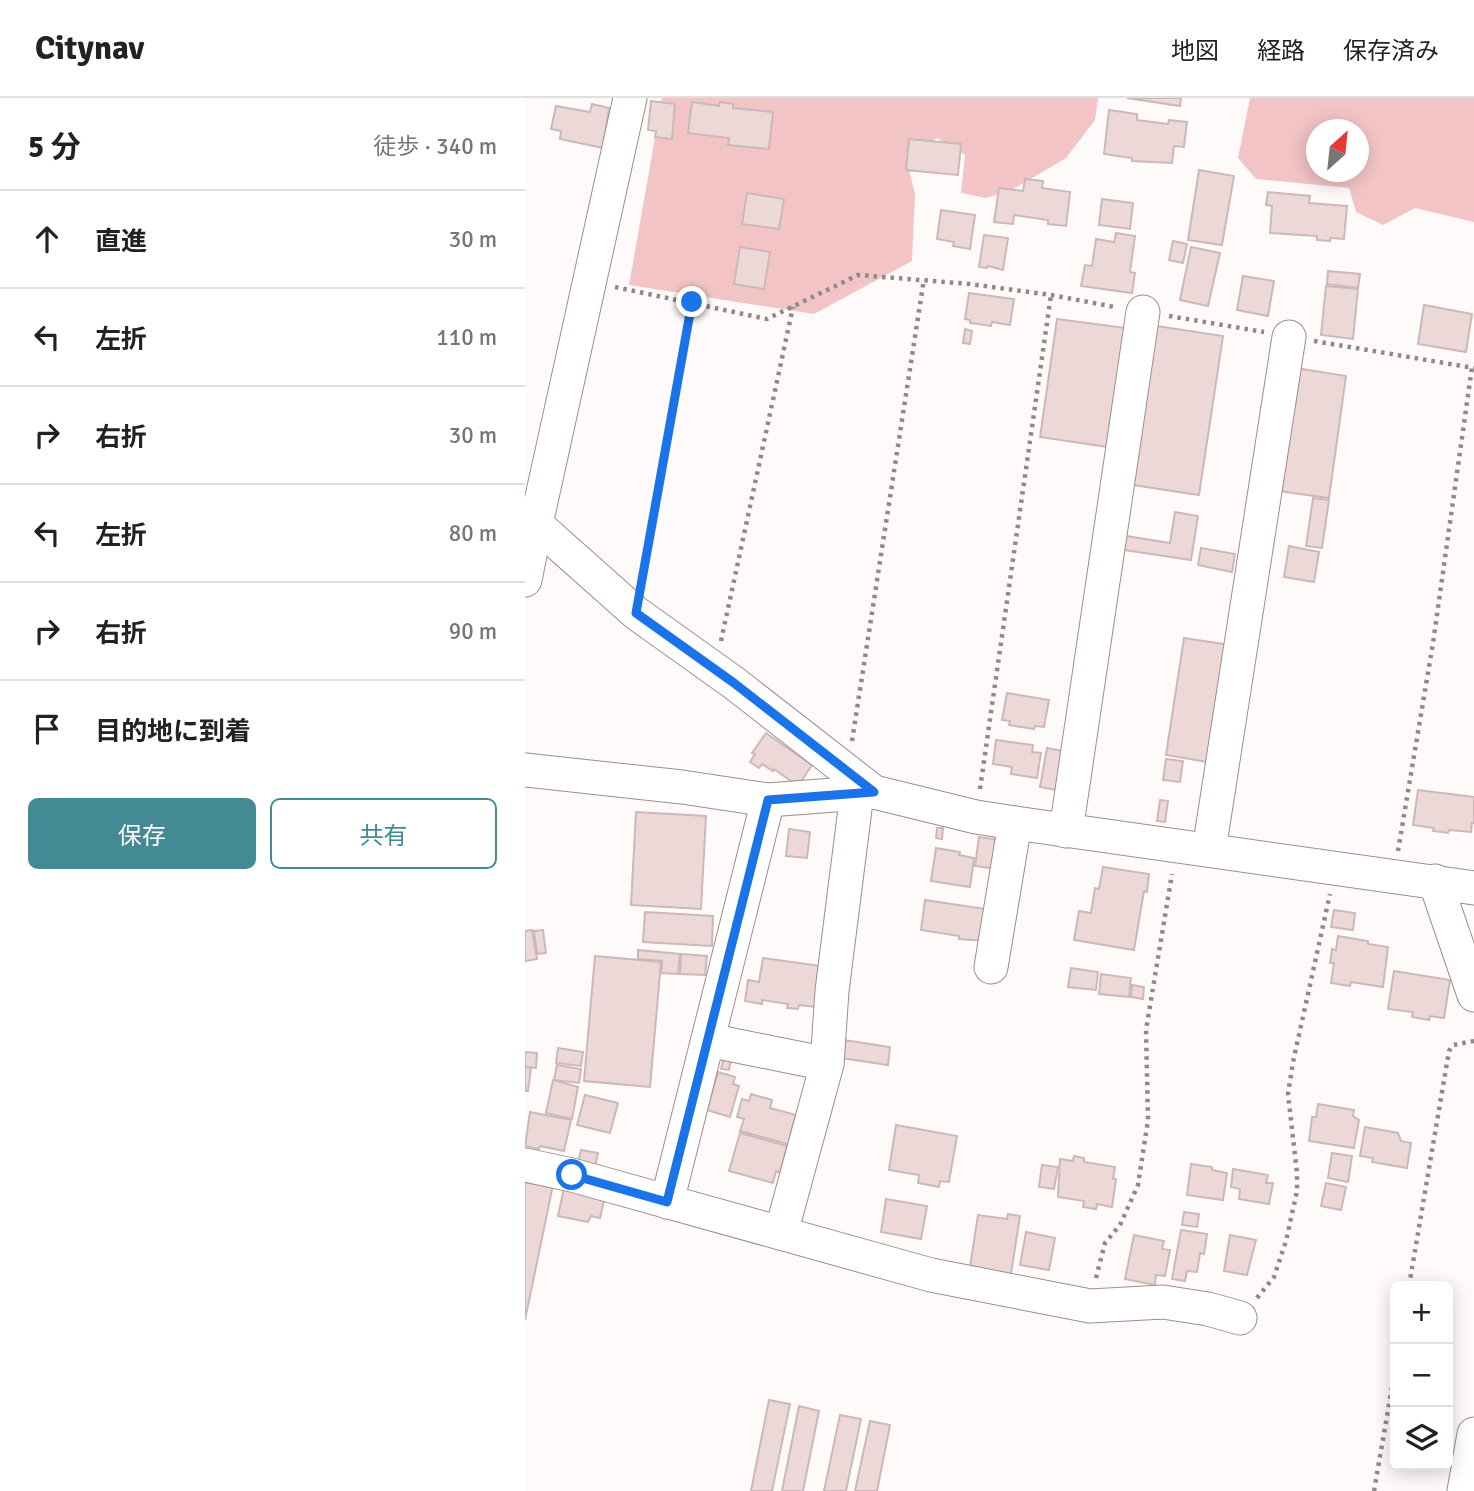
<!DOCTYPE html>
<html lang="ja">
<head>
<meta charset="utf-8">
<style>
	body { margin:0; font-family:Signika,"Noto Sans JP",sans-serif; background:#f2f2f2; color:#222 }
	.controls { position:absolute; right:21px; bottom:21px; display:grid; overflow:hidden; border-radius:10px; box-shadow:0 4px 18px #0003 }
	.controls button { width:63px; height:63px; display:grid; place-items:center; padding:0; border:0; border-bottom:2px solid #e0e0e0; background:#fff; color:#222; font:35px sans-serif }
	.compass { position:absolute; left:781px; top:21px; width:63px; height:63px; border-radius:50%; background:#fff; box-shadow:0 4px 18px #0003; rotate:27deg }
	.stop { position:absolute; width:21px; height:21px; margin:-16px; border:5px solid #1a73e8; border-radius:50%; background:#fff }
	.stop.end { background:#1a73e8; border-color:#fff; box-shadow:0 2px 7px #0008 }
	.list { margin:0; padding:0; list-style:none }
	h2 { display:flex; justify-content:space-between; align-items:center; height:91px; margin:0; padding:0 28px; font-size:30px }
	h2 small { font-size:23px; font-weight:400; color:#767676 }
	.list li { display:grid; grid-template-columns:46px 1fr auto; gap:21px; align-items:center; box-sizing:border-box; height:98px; padding:0 28px; border-top:2px solid #e0e0e0 }
	.list b { display:block; font-size:26px; white-space:nowrap }
	.list em { font-size:23px; font-style:normal; color:#767676 }
	.actions { display:flex; gap:14px; padding:21px 28px }
	.actions a { flex:1; padding:16px 0; border:2px solid #448a95; border-radius:10px; text-align:center; font-size:24px; color:#448a95 }
	.actions .main { background:#448a95; color:#fff }
	.icon { flex:none; width:38px; height:38px; fill:none; stroke:currentColor; stroke-width:2; stroke-linecap:round; stroke-linejoin:round }
	.map { position:relative; flex:none; width:949px; height:1393px; overflow:hidden }
	header { display:flex; align-items:center; gap:42px; box-sizing:border-box; height:98px; padding:0 35px; background:#fff; border-bottom:2px solid #e0e0e0 }
	header strong { font-size:33px }
	nav { display:flex; gap:38px; margin-inline-start:auto; font-size:24px }
	main { display:flex }
	aside { flex:1; background:#fff }
	.map>svg:first-child { display:block }
	.green { fill:#f2c4c5; fill-rule:evenodd }
	.building { fill:#edd8d8; stroke:#cdb8b9; stroke-width:2 }
	.lines { fill:none; stroke-linecap:round; stroke-linejoin:round }
	.minor-casing { stroke:#a08c8d; stroke-width:35 }
	.path { stroke:#8f8989; stroke-width:4.5; stroke-dasharray:3.5 5; stroke-linecap:butt }
	.minor { stroke:#fff; stroke-width:33 }
	.route { stroke:#1a73e8; stroke-width:9 }
</style>
</head>
<body>
<header>
<strong>Citynav</strong>
<nav><a>地図</a><a>経路</a><a>保存済み</a></nav>
</header>
<main>
<aside>
<h2>5 分<small>徒歩 · 340 m</small></h2>
<ul class="list">
<li><svg class="icon" aria-label="ahead" viewBox="0 0 24 24"><path d="M12 20V5M6 11l6-6 6 6"/></svg><div><b>直進</b></div><em>30 m</em></li>
<li><svg class="icon" aria-label="left" viewBox="0 0 24 24"><path d="M17 20v-9H6M10 6l-5 5 5 5"/></svg><div><b>左折</b></div><em>110 m</em></li>
<li><svg class="icon" aria-label="right" viewBox="0 0 24 24"><path d="M7 20v-9h11M14 6l5 5-5 5"/></svg><div><b>右折</b></div><em>30 m</em></li>
<li><svg class="icon" aria-label="left" viewBox="0 0 24 24"><path d="M17 20v-9H6M10 6l-5 5 5 5"/></svg><div><b>左折</b></div><em>80 m</em></li>
<li><svg class="icon" aria-label="right" viewBox="0 0 24 24"><path d="M7 20v-9h11M14 6l5 5-5 5"/></svg><div><b>右折</b></div><em>90 m</em></li>
<li><svg class="icon" aria-label="arrive" viewBox="0 0 24 24"><path d="M6 21V4h12l-3 4 3 4H6"/></svg><div><b>目的地に到着</b></div></li>
</ul>
<div class="actions"><a class="main">保存</a><a>共有</a></div>
</aside>
<div class="map">
<svg width="949" height="1393" viewBox="0 0 949 1393">
	<rect width="100%" height="100%" fill="#fffafa"/>
	<g class="green">
		<path d="M 137,0 L 573,0 L 570,22 L 541,60 L 485,93 L 461,100 L 436,95 L 440,57 L 412,40 L 381,59 L 390,96 L 387,163 L 289,216 L 104,187 Z"/>
		<path d="M 725,0 L 949,0 L 949,124 L 890,110 L 858,127 L 831,114 L 824,90 L 731,81 L 713,60 ZM 792,32 L 834,32 L 834,74 L 792,74 Z"/>
	</g>
	<g class="building">
		<path d="M 602,0 L 656,0 L 655,8 Z"/>
		<path d="M 126,3 L 150,6 L 147,41 L 130,39 L 131,33 L 123,32 Z"/>
		<path d="M 167,4 L 194,8 L 195,4 L 208,6 L 208,10 L 248,14 L 244,51 L 203,47 L 204,40 L 163,35 Z"/>
		<path d="M 67,6 L 84,10 L 78,50 L 35,41 L 36,33 L 26,31 L 31,8 L 65,14 Z"/>
		<path d="M 584,12 L 612,16 L 612,22 L 643,26 L 644,22 L 662,24 L 659,49 L 649,48 L 647,65 L 607,63 L 607,60 L 579,56 Z"/>
		<path d="M 384,41 L 436,46 L 433,77 L 381,72 Z"/>
		<path d="M 674,72 L 709,78 L 697,147 L 663,142 Z"/>
		<path d="M 500,81 L 518,83 L 517,90 L 545,94 L 541,128 L 523,126 L 523,122 L 489,117 L 488,126 L 469,124 L 474,90 L 498,93 Z"/>
		<path d="M 743,94 L 785,98 L 784,105 L 822,108 L 819,141 L 805,140 L 805,143 L 792,142 L 792,138 L 745,135 L 747,108 L 741,107 Z"/>
		<path d="M 222,95 L 259,101 L 254,131 L 217,126 Z"/>
		<path d="M 577,101 L 608,105 L 605,131 L 574,127 Z"/>
		<path d="M 416,112 L 450,117 L 445,151 L 428,148 L 429,144 L 412,141 Z"/>
		<path d="M 591,135 L 610,138 L 605,174 L 610,175 L 607,195 L 556,188 L 560,167 L 567,168 L 571,141 L 589,144 Z"/>
		<path d="M 459,137 L 483,140 L 478,172 L 463,168 L 462,170 L 454,169 Z"/>
		<path d="M 648,143 L 662,146 L 658,165 L 644,162 Z"/>
		<path d="M 215,149 L 245,154 L 239,191 L 209,186 Z"/>
		<path d="M 666,149 L 695,155 L 683,208 L 655,202 Z"/>
		<path d="M 803,173 L 835,176 L 833,190 L 802,186 Z"/>
		<path d="M 718,178 L 749,183 L 743,218 L 712,212 Z"/>
		<path d="M 801,188 L 833,191 L 828,241 L 796,237 Z"/>
		<path d="M 444,195 L 489,201 L 485,227 L 467,224 L 466,228 L 445,225 L 445,222 L 440,221 Z"/>
		<path d="M 899,207 L 947,216 L 941,254 L 893,246 Z"/>
		<path d="M 532,221 L 601,230 L 583,349 L 515,339 Z"/>
		<path d="M 625,227 L 698,238 L 674,397 L 601,386 Z"/>
		<path d="M 440,231 L 447,233 L 445,246 L 438,245 Z"/>
		<path d="M 771,270 L 821,278 L 804,400 L 753,393 Z"/>
		<path d="M 788,400 L 804,402 L 797,450 L 781,448 Z"/>
		<path d="M 650,414 L 673,418 L 666,462 L 592,451 L 595,437 L 645,445 Z"/>
		<path d="M 764,448 L 794,454 L 789,484 L 759,479 Z"/>
		<path d="M 676,450 L 710,456 L 707,474 L 673,467 Z"/>
		<path d="M 659,540 L 712,548 L 694,666 L 641,657 Z"/>
		<path d="M 482,595 L 524,602 L 519,629 L 510,628 L 509,631 L 484,627 L 485,623 L 477,622 Z"/>
		<path d="M 241,635 L 287,667 L 273,688 L 249,671 L 248,673 L 237,666 L 234,670 L 225,664 L 230,656 L 227,655 Z"/>
		<path d="M 471,642 L 508,647 L 507,654 L 516,655 L 512,680 L 486,676 L 487,669 L 468,666 Z"/>
		<path d="M 522,650 L 543,654 L 536,693 L 515,689 Z"/>
		<path d="M 641,661 L 658,663 L 655,684 L 638,682 Z"/>
		<path d="M 893,692 L 949,699 L 949,725 L 947,725 L 946,734 L 924,732 L 923,735 L 908,733 L 909,730 L 888,727 Z"/>
		<path d="M 635,702 L 643,703 L 640,724 L 632,723 Z"/>
		<path d="M 111,714 L 181,718 L 176,811 L 106,807 Z"/>
		<path d="M 412,730 L 418,730 L 417,741 L 411,740 Z"/>
		<path d="M 264,731 L 285,734 L 282,760 L 261,758 Z"/>
		<path d="M 454,739 L 476,742 L 472,771 L 450,768 Z"/>
		<path d="M 411,750 L 435,754 L 434,757 L 449,760 L 445,789 L 406,783 Z"/>
		<path d="M 578,769 L 624,776 L 622,794 L 619,793 L 609,852 L 549,842 L 554,813 L 566,815 L 570,790 L 574,791 Z"/>
		<path d="M 400,802 L 467,812 L 463,843 L 434,841 L 434,838 L 396,832 Z"/>
		<path d="M 809,812 L 830,815 L 828,832 L 806,829 Z"/>
		<path d="M 120,814 L 188,818 L 187,848 L 118,844 Z"/>
		<path d="M 7,832 L 12,861 L 0,863 L 0,833 Z"/>
		<path d="M 18,832 L 21,855 L 12,856 L 9,833 Z"/>
		<path d="M 813,838 L 843,843 L 843,846 L 863,849 L 858,889 L 826,884 L 825,888 L 806,885 L 809,865 L 805,865 L 807,851 L 811,852 Z"/>
		<path d="M 113,852 L 155,856 L 153,876 L 136,875 L 137,863 L 113,861 Z"/>
		<path d="M 156,856 L 182,858 L 180,877 L 155,876 Z"/>
		<path d="M 70,858 L 136,864 L 125,989 L 59,983 Z"/>
		<path d="M 238,860 L 296,868 L 290,909 L 274,907 L 273,911 L 262,910 L 263,906 L 237,902 L 237,906 L 220,903 L 223,882 L 234,884 Z"/>
		<path d="M 546,870 L 573,874 L 571,892 L 543,889 Z"/>
		<path d="M 869,873 L 925,882 L 919,920 L 905,918 L 904,922 L 887,919 L 888,914 L 863,911 Z"/>
		<path d="M 576,876 L 606,880 L 604,899 L 574,896 Z"/>
		<path d="M 607,887 L 619,889 L 618,901 L 606,899 Z"/>
		<path d="M 319,942 L 365,949 L 363,967 L 316,960 Z"/>
		<path d="M 33,950 L 58,954 L 56,968 L 31,965 Z"/>
		<path d="M 0,954 L 12,955 L 11,970 L 0,969 Z"/>
		<path d="M 200,955 L 207,957 L 204,972 L 196,971 Z"/>
		<path d="M 32,967 L 56,971 L 54,985 L 29,982 Z"/>
		<path d="M 0,969 L 6,970 L 3,993 L 0,993 Z"/>
		<path d="M 193,974 L 210,979 L 208,986 L 214,988 L 205,1019 L 182,1012 Z"/>
		<path d="M 28,982 L 53,989 L 47,1021 L 21,1015 Z"/>
		<path d="M 226,996 L 247,1002 L 245,1010 L 271,1017 L 265,1037 L 269,1038 L 266,1047 L 215,1033 L 219,1021 L 212,1019 L 217,1001 L 224,1003 Z"/>
		<path d="M 60,997 L 93,1005 L 85,1035 L 52,1027 Z"/>
		<path d="M 793,1006 L 829,1012 L 828,1018 L 834,1022 L 829,1050 L 784,1043 L 787,1019 L 791,1019 Z"/>
		<path d="M 5,1014 L 46,1022 L 39,1053 L 15,1048 L 14,1051 L 0,1048 Z"/>
		<path d="M 371,1027 L 432,1038 L 424,1084 L 415,1083 L 414,1089 L 393,1085 L 394,1077 L 364,1072 Z"/>
		<path d="M 840,1029 L 873,1035 L 876,1043 L 886,1045 L 882,1070 L 847,1064 L 848,1060 L 835,1058 Z"/>
		<path d="M 215,1035 L 262,1048 L 255,1075 L 251,1073 L 248,1085 L 204,1073 Z"/>
		<path d="M 56,1052 L 73,1055 L 69,1073 L 52,1069 Z"/>
		<path d="M 807,1055 L 827,1058 L 823,1084 L 803,1080 Z"/>
		<path d="M 549,1058 L 559,1060 L 559,1064 L 590,1069 L 588,1081 L 591,1081 L 587,1109 L 572,1106 L 571,1111 L 558,1109 L 559,1103 L 533,1099 L 535,1061 L 548,1063 Z"/>
		<path d="M 666,1066 L 687,1069 L 687,1072 L 702,1075 L 698,1102 L 662,1097 Z"/>
		<path d="M 517,1067 L 533,1069 L 529,1091 L 514,1089 Z"/>
		<path d="M 708,1071 L 743,1077 L 741,1085 L 748,1085 L 744,1106 L 714,1101 L 715,1091 L 706,1089 Z"/>
		<path d="M 0,1081 L 28,1087 L 0,1222 Z"/>
		<path d="M 801,1085 L 821,1089 L 816,1112 L 796,1108 Z"/>
		<path d="M 39,1090 L 80,1098 L 75,1120 L 66,1118 L 63,1124 L 33,1118 Z"/>
		<path d="M 361,1101 L 402,1108 L 396,1141 L 356,1134 Z"/>
		<path d="M 659,1114 L 674,1116 L 672,1129 L 657,1127 Z"/>
		<path d="M 483,1116 L 495,1118 L 485,1182 L 444,1175 L 453,1117 L 482,1121 Z"/>
		<path d="M 656,1132 L 682,1136 L 679,1156 L 675,1155 L 672,1174 L 662,1173 L 660,1183 L 647,1181 Z"/>
		<path d="M 501,1134 L 530,1140 L 524,1172 L 495,1167 Z"/>
		<path d="M 609,1137 L 639,1143 L 637,1151 L 645,1152 L 640,1178 L 631,1177 L 630,1187 L 600,1181 Z"/>
		<path d="M 705,1137 L 731,1142 L 722,1177 L 699,1173 Z"/>
		<path d="M 244,1302 L 265,1306 L 247,1393 L 226,1393 Z"/>
		<path d="M 274,1308 L 294,1313 L 278,1393 L 257,1393 Z"/>
		<path d="M 315,1317 L 336,1321 L 321,1393 L 299,1393 Z"/>
		<path d="M 345,1323 L 365,1327 L 352,1393 L 330,1393 Z"/>
	</g>
	<g class="lines">
		<defs>
			<g id="minor">
				<path d="M 105,0 L 11,426 L 111,515 L 209,585 L 349,694"/>
				<path d="M 0,418 L 11,426 L 0,482"/>
				<path d="M 0,672 L 157,689 L 243,702 L 349,694 L 451,719 L 490,725 L 949,790"/>
				<path d="M 541,733 L 618,214"/>
				<path d="M 684,752 L 764,239"/>
				<path d="M 910,783 L 949,897"/>
				<path d="M 466,869 L 490,725"/>
				<path d="M 183,942 L 302,966"/>
				<path d="M 0,1067 L 47,1077 L 406,1177 L 565,1208 L 638,1204 L 683,1211 L 715,1220"/>
				<path d="M 142,1104 L 243,702"/>
				<path d="M 256,1135 L 302,966 L 307,893 L 332,695"/>
				<path d="M 939,1393 L 949,1336"/>
			</g>
		</defs>
		<use href="#minor" class="minor-casing"/>
		<g class="path">
			<path d="M 90,189 L 242,221 L 333,177 L 445,186 L 526,197 L 590,209"/>
			<path d="M 644,218 L 739,234"/>
			<path d="M 789,243 L 949,270"/>
			<path d="M 117,482 L 167,204"/>
			<path d="M 196,543 L 268,209"/>
			<path d="M 327,643 L 399,181"/>
			<path d="M 455,691 L 526,197"/>
			<path d="M 873,753 L 908,545 L 947,269"/>
			<path d="M 571,1180 L 580,1145 L 595,1127 L 613,1087 L 623,1022 L 621,932 L 647,776"/>
			<path d="M 884,1188 L 924,953 L 928,947 L 949,943"/>
			<path d="M 732,1200 L 749,1179 L 761,1143 L 772,1093 L 772,1075 L 763,996 L 768,964 L 805,796"/>
			<path d="M 849,1393 L 870,1272"/>
		</g>
		<use href="#minor" class="minor"/>
	</g>
	<g class="lines">
		<path class="route" d="M 47,1077 L 142,1104 L 243,702 L 349,694 L 209,585 L 111,515 L 167,204"/>
	</g>
</svg>
<div class="controls">
<button>+</button>
<button>−</button>
<button><svg class="icon" aria-label="layers" viewBox="0 0 24 24"><path d="M12 4l9 5-9 5-9-5zM3 14l9 5 9-5"/></svg></button>
</div>
<svg class="compass" viewBox="-18 -18 36 36"><path d="M0-13l5 13h-10z" fill="#e53935"/><path d="M0 13l5-13h-10z" fill="#767676"/></svg>
<div class="stop" style="left:47px;top:1077px"></div>
<div class="stop end" style="left:167px;top:204px"></div>
</div>
</main>
</body>
</html>
